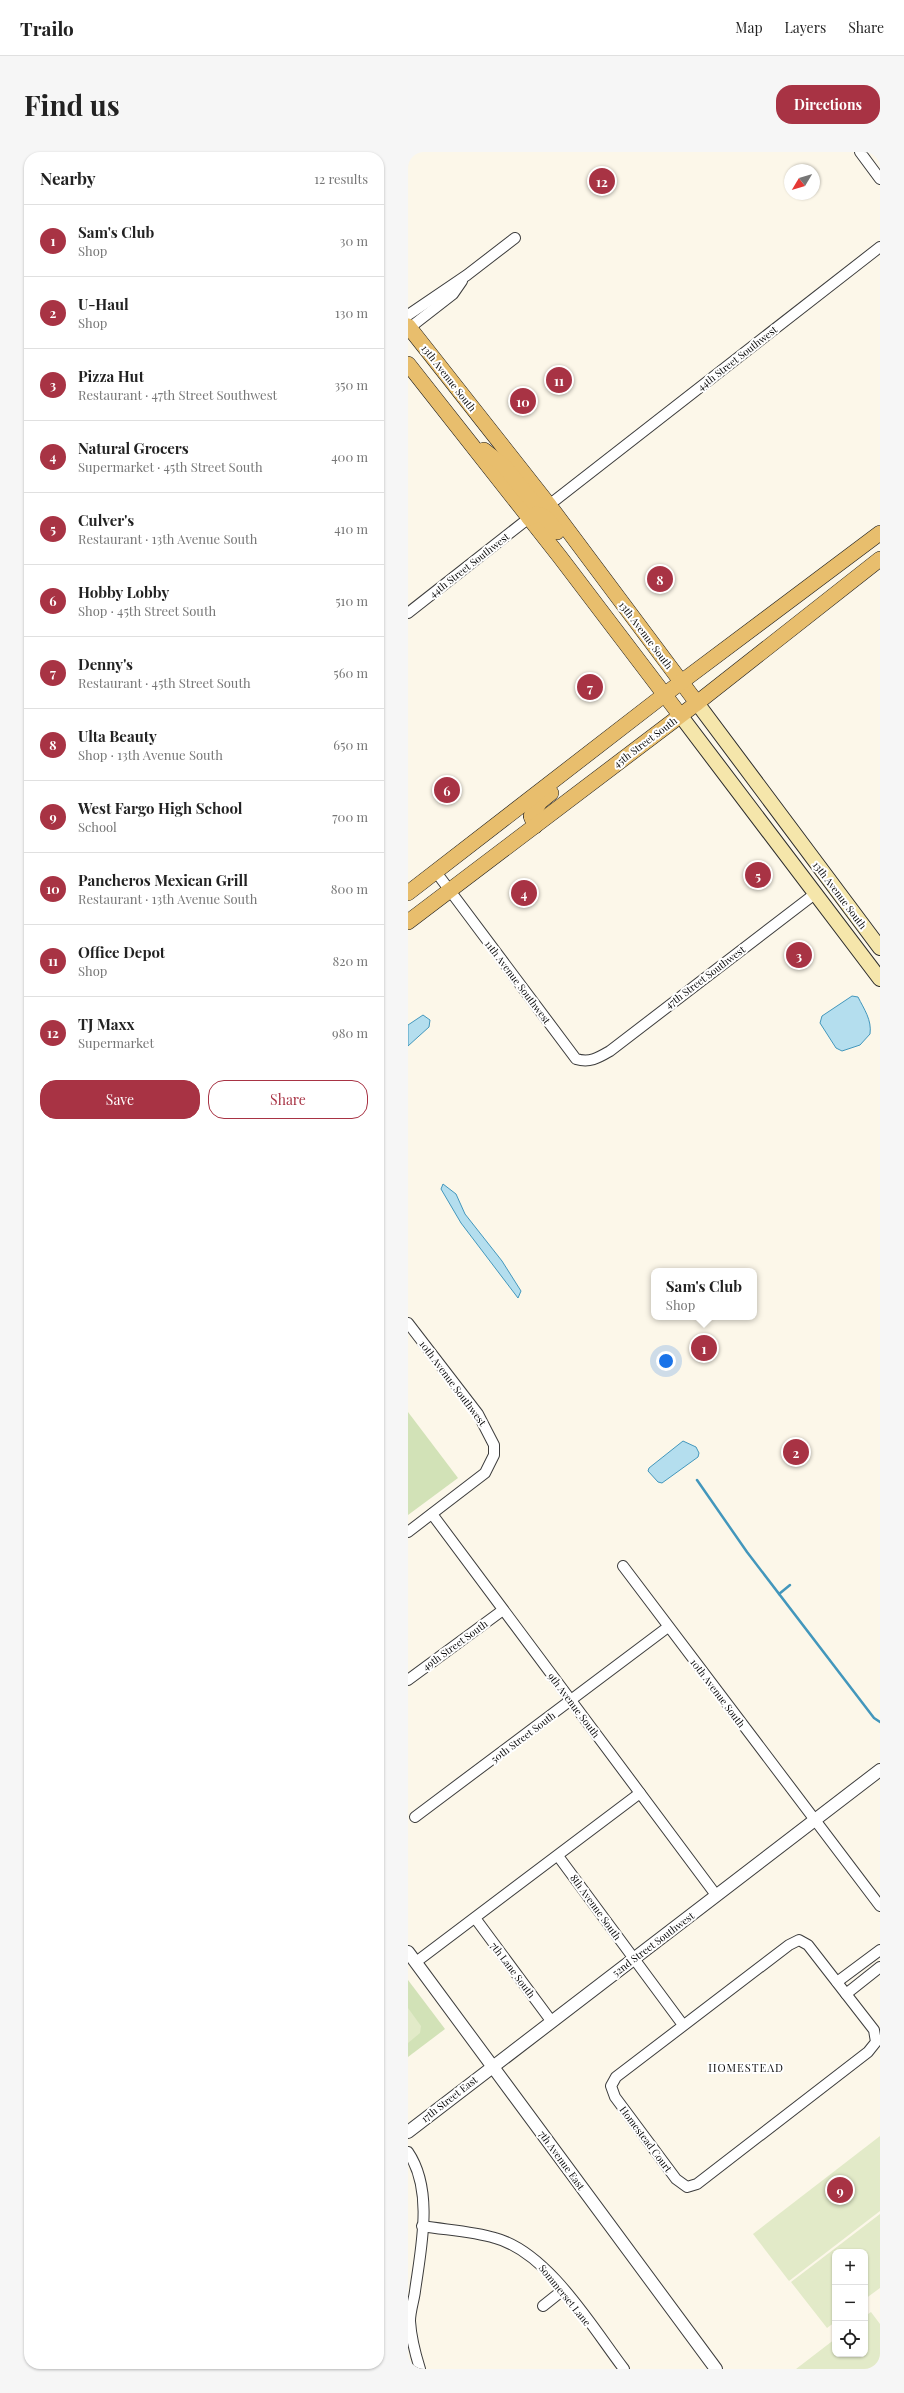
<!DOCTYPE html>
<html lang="en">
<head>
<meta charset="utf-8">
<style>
	body { margin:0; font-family:"Playfair Display",serif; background:#f6f6f6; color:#222 }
	.controls { position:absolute; right:12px; bottom:12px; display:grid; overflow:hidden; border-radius:8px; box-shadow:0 1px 3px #0004 }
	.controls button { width:36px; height:36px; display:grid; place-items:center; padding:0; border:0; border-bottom:1px solid #e0e0e0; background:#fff; color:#222; font:20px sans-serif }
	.compass { position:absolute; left:376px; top:12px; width:36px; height:36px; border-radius:50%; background:#fff; box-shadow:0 1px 3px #0004; rotate:232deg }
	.you { position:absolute; left:258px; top:1209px; width:14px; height:14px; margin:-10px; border:3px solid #fff; border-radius:50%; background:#1a73e8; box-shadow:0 0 0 6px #1a73e833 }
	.badge { display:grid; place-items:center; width:26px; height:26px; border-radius:50%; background:#a83344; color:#fff; font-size:13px; font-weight:700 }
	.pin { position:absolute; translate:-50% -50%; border:2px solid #fff; box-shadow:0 1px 4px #0006 }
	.popup { position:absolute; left:243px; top:1116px; width:106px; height:52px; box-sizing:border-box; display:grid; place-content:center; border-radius:8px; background:#fff; filter:drop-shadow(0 1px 3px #0005); font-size:13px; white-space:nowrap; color:#767676 }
	.popup b { font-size:15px; color:#222 }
	.popup::after { content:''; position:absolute; left:50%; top:100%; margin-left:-8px; border:8px solid transparent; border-top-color:#fff }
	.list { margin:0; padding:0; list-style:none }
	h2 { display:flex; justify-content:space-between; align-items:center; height:52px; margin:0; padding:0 16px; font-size:17px }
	h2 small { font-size:13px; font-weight:400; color:#767676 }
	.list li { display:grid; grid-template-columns:26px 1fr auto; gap:12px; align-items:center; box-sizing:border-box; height:72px; padding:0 16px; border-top:1px solid #e0e0e0 }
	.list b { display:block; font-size:15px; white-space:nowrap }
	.list p { margin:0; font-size:13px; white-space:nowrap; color:#767676 }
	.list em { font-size:13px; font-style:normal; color:#767676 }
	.actions { display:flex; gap:8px; padding:12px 16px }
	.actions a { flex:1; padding:9px 0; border:1px solid #a83344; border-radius:16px; text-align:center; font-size:14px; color:#a83344 }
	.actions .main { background:#a83344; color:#fff }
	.icon { flex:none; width:22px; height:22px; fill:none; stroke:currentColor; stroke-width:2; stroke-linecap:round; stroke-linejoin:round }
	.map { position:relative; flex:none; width:472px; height:2217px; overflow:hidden; border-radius:16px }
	header { display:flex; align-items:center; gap:24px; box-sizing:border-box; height:56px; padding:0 20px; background:#fff; border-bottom:1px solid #e0e0e0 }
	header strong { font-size:19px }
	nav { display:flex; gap:22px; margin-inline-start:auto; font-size:14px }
	.intro { display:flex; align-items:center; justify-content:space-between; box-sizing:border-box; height:96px; padding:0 24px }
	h1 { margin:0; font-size:28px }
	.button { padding:10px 18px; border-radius:16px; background:#a83344; color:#fff; font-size:14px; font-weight:700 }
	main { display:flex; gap:24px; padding:0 24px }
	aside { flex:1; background:#fff; border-radius:16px; box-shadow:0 1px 3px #0004 }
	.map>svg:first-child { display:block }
	.green { fill:#d2e2b7 }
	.pitch { fill:#e2eac8 }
	.water { fill:#b4deee; stroke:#4397bc }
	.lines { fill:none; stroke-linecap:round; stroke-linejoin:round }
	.stream { stroke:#4397bc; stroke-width:2.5 }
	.minor-casing { stroke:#3d3d3d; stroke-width:12 }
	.tertiary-casing { stroke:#3d3d3d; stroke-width:14 }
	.secondary-casing { stroke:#2c2c2c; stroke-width:16 }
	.primary-casing { stroke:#1b1b1b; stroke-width:16 }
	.minor { stroke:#fff; stroke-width:10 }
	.tertiary { stroke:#fff; stroke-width:12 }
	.secondary { stroke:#f5e6ab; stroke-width:14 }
	.primary { stroke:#e8be6d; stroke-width:15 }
	.labels { text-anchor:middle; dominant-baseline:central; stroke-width:4; stroke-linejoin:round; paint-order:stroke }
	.street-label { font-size:10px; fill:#0a0a0a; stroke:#fff }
	.neighbourhood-label { font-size:11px; letter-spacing:1px; fill:#0a0a0a; stroke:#fff }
</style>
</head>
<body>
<header>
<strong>Trailo</strong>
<nav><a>Map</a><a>Layers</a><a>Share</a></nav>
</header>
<div class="intro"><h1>Find us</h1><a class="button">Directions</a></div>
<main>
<aside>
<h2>Nearby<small>12 results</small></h2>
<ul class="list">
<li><span class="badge">1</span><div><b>Sam's Club</b><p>Shop</p></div><em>30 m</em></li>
<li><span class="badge">2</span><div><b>U-Haul</b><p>Shop</p></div><em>130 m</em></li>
<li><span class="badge">3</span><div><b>Pizza Hut</b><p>Restaurant · 47th Street Southwest</p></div><em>350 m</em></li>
<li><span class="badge">4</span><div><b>Natural Grocers</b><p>Supermarket · 45th Street South</p></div><em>400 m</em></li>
<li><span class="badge">5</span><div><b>Culver's</b><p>Restaurant · 13th Avenue South</p></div><em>410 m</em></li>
<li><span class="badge">6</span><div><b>Hobby Lobby</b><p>Shop · 45th Street South</p></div><em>510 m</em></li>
<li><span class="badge">7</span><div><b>Denny's</b><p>Restaurant · 45th Street South</p></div><em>560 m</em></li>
<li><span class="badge">8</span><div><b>Ulta Beauty</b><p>Shop · 13th Avenue South</p></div><em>650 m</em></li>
<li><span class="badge">9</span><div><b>West Fargo High School</b><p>School</p></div><em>700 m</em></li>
<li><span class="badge">10</span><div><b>Pancheros Mexican Grill</b><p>Restaurant · 13th Avenue South</p></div><em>800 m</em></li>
<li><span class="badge">11</span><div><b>Office Depot</b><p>Shop</p></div><em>820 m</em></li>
<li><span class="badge">12</span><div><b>TJ Maxx</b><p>Supermarket</p></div><em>980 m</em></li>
</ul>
<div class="actions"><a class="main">Save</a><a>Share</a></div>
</aside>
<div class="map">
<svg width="472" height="2217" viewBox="0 0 472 2217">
	<rect width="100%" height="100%" fill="#fcf7e9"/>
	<g class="green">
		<path d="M 0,1260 L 50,1326 L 0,1363 Z"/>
		<path d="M 0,1828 L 37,1877 L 0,1905 Z"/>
	</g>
	<g class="pitch">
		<path d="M 0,1856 L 13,1874 L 12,1881 L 0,1891 Z"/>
		<path d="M 472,1984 L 472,2059 L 381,2129 L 345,2082 Z"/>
		<path d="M 472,2062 L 472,2136 L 457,2147 L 457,2100 L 427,2100 L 427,2170 L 419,2176 L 383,2130 Z"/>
		<path d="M 463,2160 L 472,2172 L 472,2217 L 388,2217 L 427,2187 L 427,2202 L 457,2202 L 457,2164 Z"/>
	</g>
	<g class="water">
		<path d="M 444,844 L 450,845 C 456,857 464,868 462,882 L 452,893 L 434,899 L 428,896 L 412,871 L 414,864 Z"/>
		<path d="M 15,863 L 22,868 L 21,875 L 0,894 L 0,873 Z"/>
		<path d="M 35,1032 L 48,1042 L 57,1062 L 94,1109 L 113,1139 L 110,1146 L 53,1071 L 33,1037 Z"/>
		<path d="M 275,1289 L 288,1295 L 291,1301 L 290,1305 L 254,1331 L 250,1330 L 240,1319 L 241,1316 Z"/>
	</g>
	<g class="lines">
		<g class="stream">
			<path d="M 289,1328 L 339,1400 L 466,1566 L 472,1570"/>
			<path d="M 371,1442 L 382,1433"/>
		</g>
		<defs>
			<g id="minor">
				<path d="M 452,0 L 472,27"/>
				<path d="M 0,163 L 59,123 L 107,86"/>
				<path d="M 0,177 L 45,142 L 54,129"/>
				<path d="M 141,353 L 472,95"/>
				<path d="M 0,461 L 121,366"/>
				<path d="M 28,720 L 168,907 C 182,911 190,906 202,899 L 408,741"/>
				<path d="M 0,1171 L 70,1262 L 86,1293 L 86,1303 L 77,1321 L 0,1380"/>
				<path d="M 24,1362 L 308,1743"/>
				<path d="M 215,1414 L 472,1754"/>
				<path d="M 0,1528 L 95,1458"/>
				<path d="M 7,1665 L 260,1475"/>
				<path d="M 150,1704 L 275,1873"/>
				<path d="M 67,1766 L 144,1870"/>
				<path d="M 391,1788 L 400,1793 L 466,1878 L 468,1890 L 460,1900 L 289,2032 L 279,2035 L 268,2027 L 207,1945 L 203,1934 L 208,1925 L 381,1793 Z"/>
				<path d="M 8,1810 L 232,1641"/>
				<path d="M 429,1830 L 472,1798"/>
				<path d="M 438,1842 L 472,1815"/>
				<path d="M 0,2000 C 26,2038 13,2096 7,2139 C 6,2148 2,2159 2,2169 C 3,2186 7,2201 12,2217"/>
				<path d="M 14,2074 C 38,2078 64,2079 87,2086 C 140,2100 184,2175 216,2217"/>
				<path d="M 135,2154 L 155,2138"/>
			</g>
			<g id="tertiary">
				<path d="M 0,1800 L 308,2217"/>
				<path d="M 0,1980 L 472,1618"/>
			</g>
			<g id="secondary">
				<path d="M 289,551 L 472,796"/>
				<path d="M 272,563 L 472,827"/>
			</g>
			<g id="primary">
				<path d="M 0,174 L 141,353 L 289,551"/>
				<path d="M 0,212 L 152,405 L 272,563"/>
				<path d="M 76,298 L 96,314 L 125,350 L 131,354 L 141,353"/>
				<path d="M 121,366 L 129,362 C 139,364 143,371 149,380"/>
				<path d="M 127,674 L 123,664 L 132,650 L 143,641"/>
				<path d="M 0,741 L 256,543 L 472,381"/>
				<path d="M 0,770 L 289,551 L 472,407"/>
			</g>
		</defs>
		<use href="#minor" class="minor-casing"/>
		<use href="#tertiary" class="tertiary-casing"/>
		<use href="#secondary" class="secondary-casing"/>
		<use href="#primary" class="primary-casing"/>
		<use href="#minor" class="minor"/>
		<use href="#tertiary" class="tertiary"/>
		<use href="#secondary" class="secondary"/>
		<use href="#primary" class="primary"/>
	</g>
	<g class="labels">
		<g class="street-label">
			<text transform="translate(329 206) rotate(-38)">44th Street Southwest</text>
			<text transform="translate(41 226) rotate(52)">13th Avenue South</text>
			<text transform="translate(61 413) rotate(-38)">44th Street Southwest</text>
			<text transform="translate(238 483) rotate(53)">13th Avenue South</text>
			<text transform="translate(237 590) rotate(-37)">45th Street South</text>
			<text transform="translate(432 743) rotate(53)">13th Avenue South</text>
			<text transform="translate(297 825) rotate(-37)">47th Street Southwest</text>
			<text transform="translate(110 830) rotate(53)">11th Avenue Southwest</text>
			<text transform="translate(45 1231) rotate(53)">10th Avenue Southwest</text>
			<text transform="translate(47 1493) rotate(-36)">49th Street South</text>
			<text transform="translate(310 1541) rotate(53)">10th Avenue South</text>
			<text transform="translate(166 1553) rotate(53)">9th Avenue South</text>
			<text transform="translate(115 1585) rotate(-37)">50th Street South</text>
			<text transform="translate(188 1755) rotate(54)">8th Avenue South</text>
			<text transform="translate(245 1792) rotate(-37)">52nd Street Southwest</text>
			<text transform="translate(105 1818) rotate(53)">7th Lane South</text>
			<text transform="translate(41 1947) rotate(-38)">17th Street East</text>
			<text transform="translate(238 1987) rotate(53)">Homestead Court</text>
			<text transform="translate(154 2008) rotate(54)">7th Avenue East</text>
			<text transform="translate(157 2143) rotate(51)">Sommerset Lane</text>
		</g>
		<g class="neighbourhood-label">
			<text x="338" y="1915">HOMESTEAD</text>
		</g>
	</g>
</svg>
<div class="controls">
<button>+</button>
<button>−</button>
<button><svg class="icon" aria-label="locate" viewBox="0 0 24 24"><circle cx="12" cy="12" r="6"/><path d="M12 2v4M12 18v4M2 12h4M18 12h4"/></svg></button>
</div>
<svg class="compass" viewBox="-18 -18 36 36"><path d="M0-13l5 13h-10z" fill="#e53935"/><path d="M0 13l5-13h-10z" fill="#767676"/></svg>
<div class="you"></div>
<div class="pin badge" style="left:296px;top:1196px">1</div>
<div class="popup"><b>Sam's Club</b>Shop</div>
<div class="pin badge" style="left:388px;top:1300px">2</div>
<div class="pin badge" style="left:391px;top:803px">3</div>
<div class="pin badge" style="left:116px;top:741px">4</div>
<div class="pin badge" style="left:350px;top:723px">5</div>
<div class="pin badge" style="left:39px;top:638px">6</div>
<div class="pin badge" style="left:182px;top:535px">7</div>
<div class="pin badge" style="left:252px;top:427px">8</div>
<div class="pin badge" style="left:432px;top:2038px">9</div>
<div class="pin badge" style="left:115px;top:249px">10</div>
<div class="pin badge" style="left:151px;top:228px">11</div>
<div class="pin badge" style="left:194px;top:29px">12</div>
</div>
</main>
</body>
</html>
